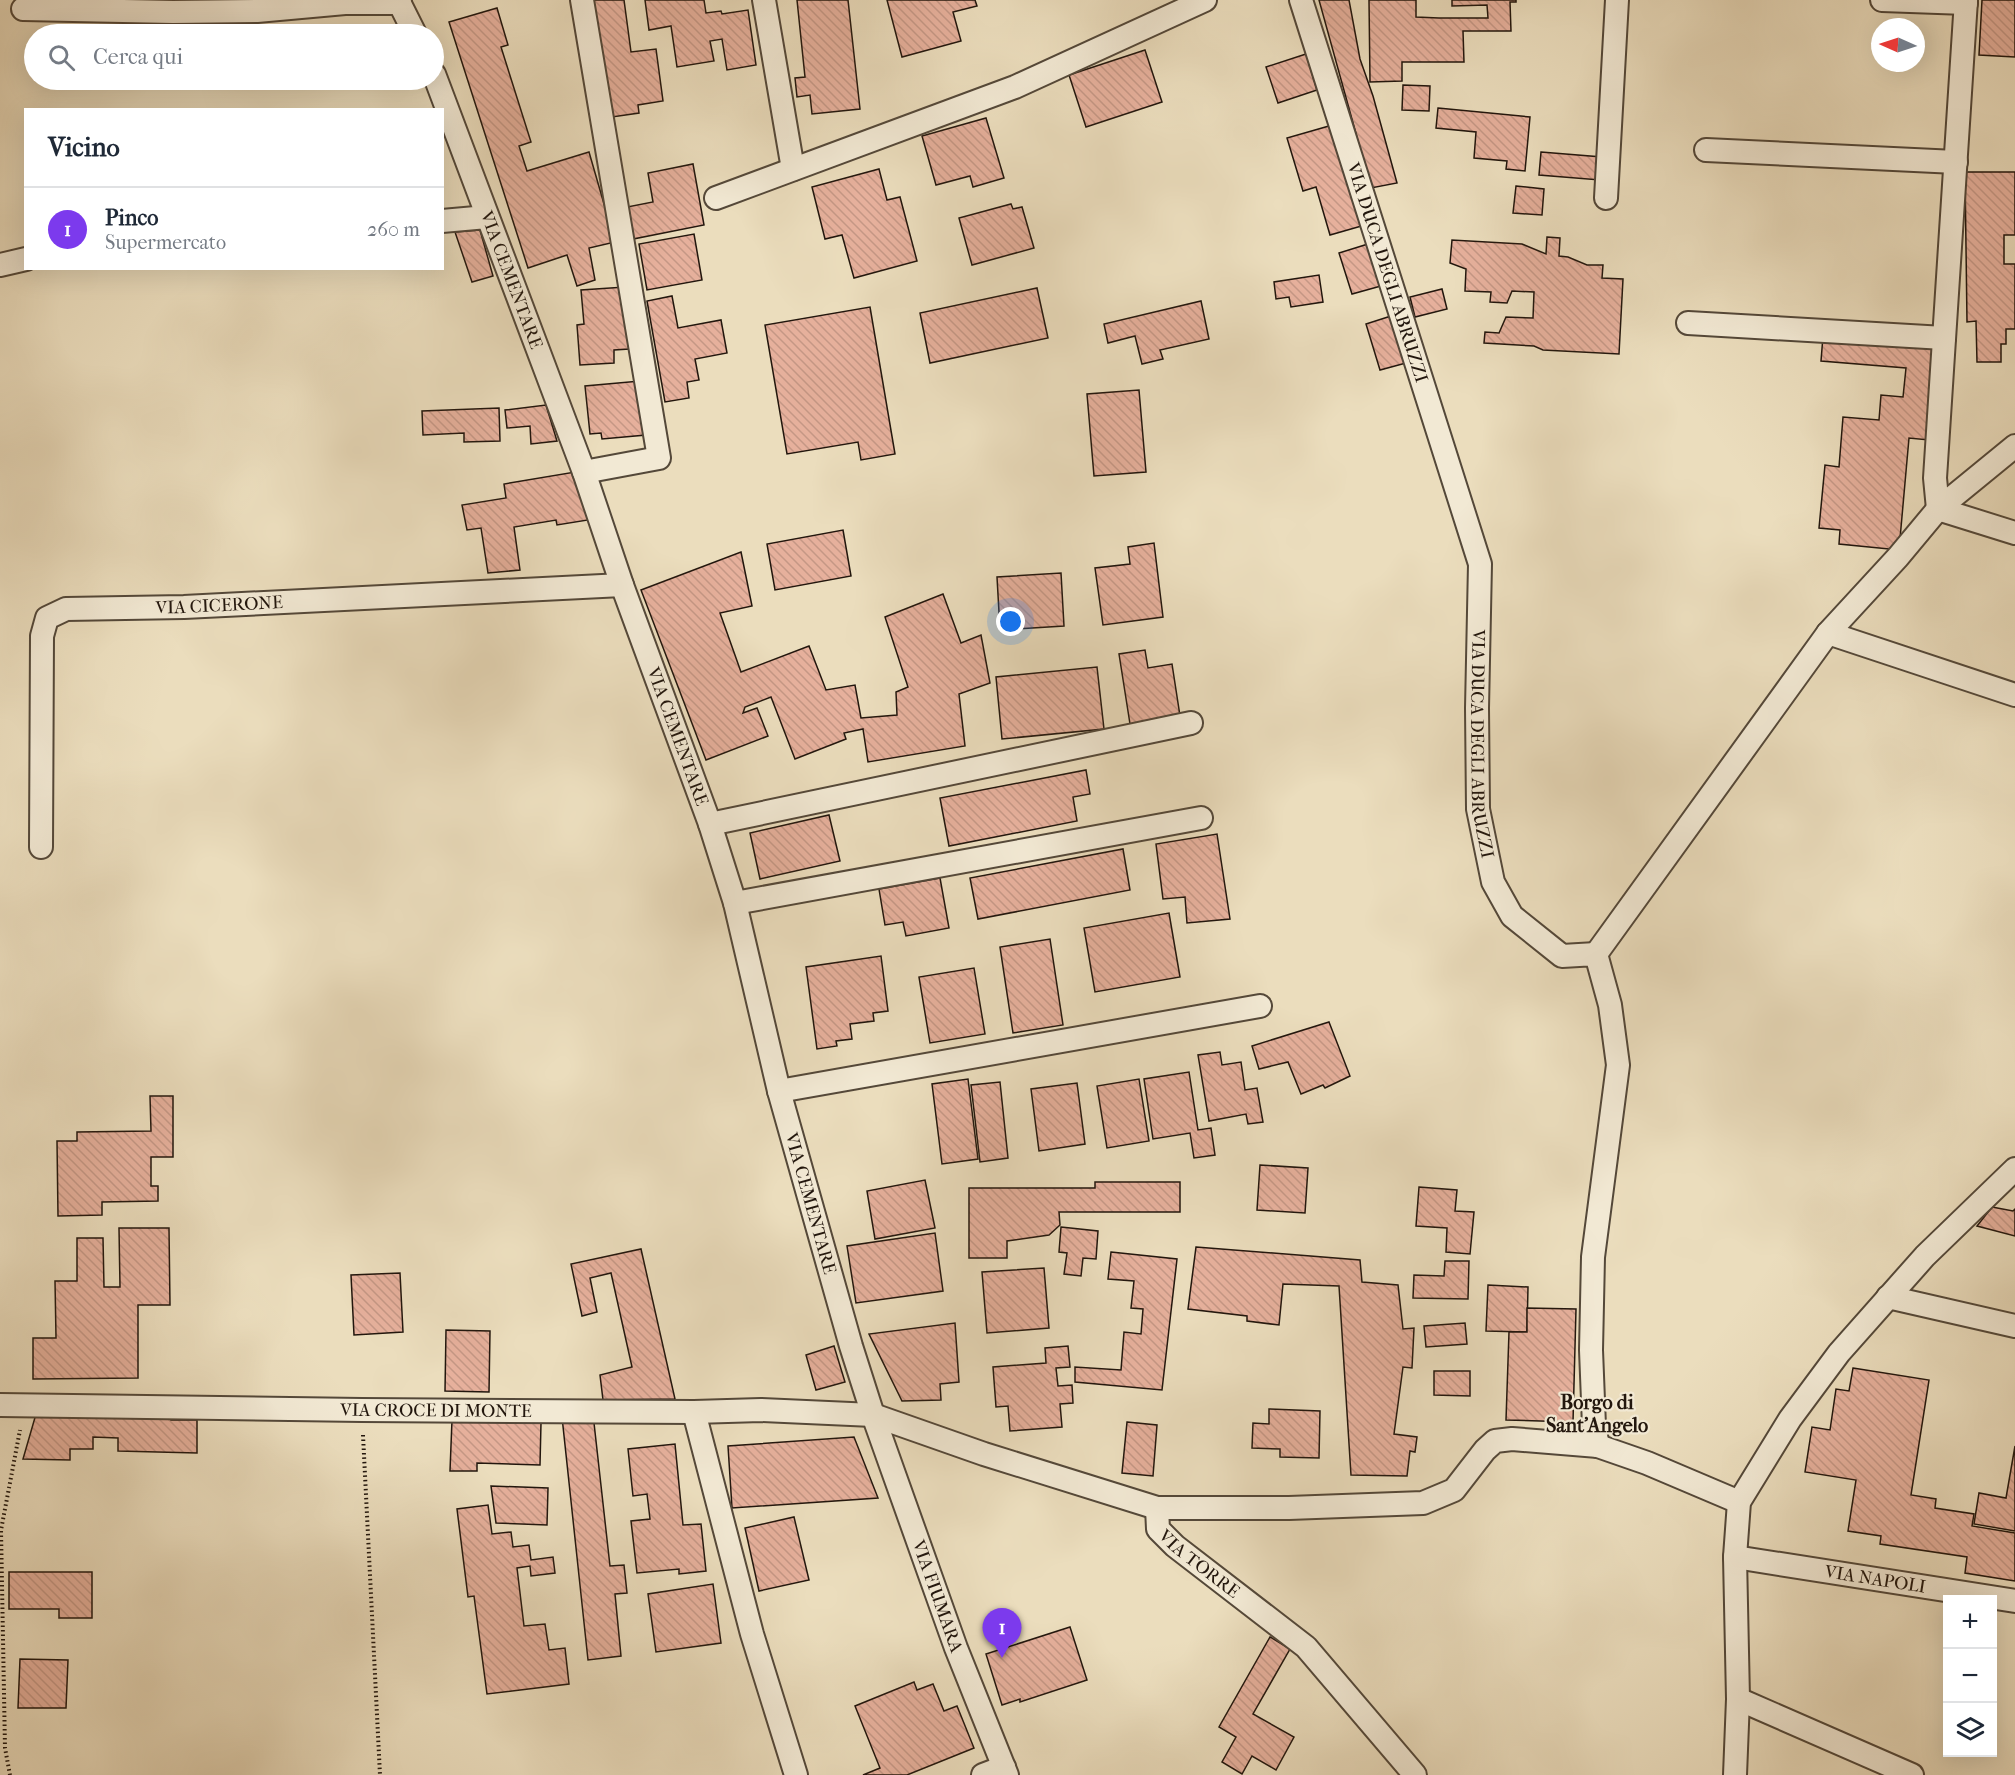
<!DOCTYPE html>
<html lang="it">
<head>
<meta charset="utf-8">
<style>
	body { margin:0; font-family:"IM FELL French Canon",serif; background:#f6f6f7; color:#1f2937 }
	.controls { position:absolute; right:18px; bottom:18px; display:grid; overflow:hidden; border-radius:0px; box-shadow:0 6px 24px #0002 }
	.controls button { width:54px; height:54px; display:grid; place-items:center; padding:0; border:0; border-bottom:2px solid #e0e1e3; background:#fff; color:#1f2937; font:30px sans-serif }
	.compass { position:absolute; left:1871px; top:18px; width:54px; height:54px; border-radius:50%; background:#fff; box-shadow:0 6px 24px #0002; rotate:273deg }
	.you { position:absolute; left:1011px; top:622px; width:21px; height:21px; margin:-15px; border:4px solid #fff; border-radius:50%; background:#1a73e8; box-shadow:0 0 0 9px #1a73e833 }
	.badge { display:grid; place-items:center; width:39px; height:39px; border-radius:50%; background:#7c3aed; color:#fff; font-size:20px; font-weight:700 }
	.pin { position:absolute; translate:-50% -50px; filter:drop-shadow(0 2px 3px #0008) }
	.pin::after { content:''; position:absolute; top:32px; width:21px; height:18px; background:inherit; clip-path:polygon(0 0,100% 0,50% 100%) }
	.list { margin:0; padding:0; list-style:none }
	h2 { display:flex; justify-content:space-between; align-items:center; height:78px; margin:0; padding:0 24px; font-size:26px }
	h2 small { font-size:20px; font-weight:400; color:#747a83 }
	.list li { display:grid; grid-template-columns:39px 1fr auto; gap:18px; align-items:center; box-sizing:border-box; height:84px; padding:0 24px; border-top:2px solid #e0e1e3 }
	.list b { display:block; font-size:22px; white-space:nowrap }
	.list p { margin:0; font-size:20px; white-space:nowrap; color:#747a83 }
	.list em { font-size:20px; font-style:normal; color:#747a83 }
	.icon { flex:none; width:33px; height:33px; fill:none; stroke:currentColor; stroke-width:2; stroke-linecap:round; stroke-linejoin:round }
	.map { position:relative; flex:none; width:2015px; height:1775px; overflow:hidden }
	.search { position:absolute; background:#fff; box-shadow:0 6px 24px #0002; left:24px; top:24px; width:420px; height:66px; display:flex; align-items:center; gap:15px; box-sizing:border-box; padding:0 21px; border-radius:33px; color:#747a83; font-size:22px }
	.panel { position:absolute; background:#fff; box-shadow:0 6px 24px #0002; left:24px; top:108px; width:420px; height:162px; border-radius:0px }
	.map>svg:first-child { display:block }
	.building { fill:url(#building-back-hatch); stroke:#22160d; stroke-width:1.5 }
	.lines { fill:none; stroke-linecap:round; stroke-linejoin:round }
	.minor-casing { stroke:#544839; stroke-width:26 }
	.path { stroke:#22160d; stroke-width:4; stroke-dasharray:1.5 3; stroke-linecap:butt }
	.minor { stroke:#f2e9d4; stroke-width:22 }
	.labels { text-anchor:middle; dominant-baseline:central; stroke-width:4.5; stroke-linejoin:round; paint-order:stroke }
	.street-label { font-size:18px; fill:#22160d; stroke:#f2e9d4 }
	.neighbourhood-label { font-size:20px; font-weight:bold; fill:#22160d; stroke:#f2e9d4 }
</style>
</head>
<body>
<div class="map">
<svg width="2015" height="1775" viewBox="0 0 2015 1775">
	<defs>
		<pattern id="building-back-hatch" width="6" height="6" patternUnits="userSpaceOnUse" patternTransform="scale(1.5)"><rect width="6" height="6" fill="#e6b09c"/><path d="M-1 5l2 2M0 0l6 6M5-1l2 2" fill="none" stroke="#c59785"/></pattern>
	</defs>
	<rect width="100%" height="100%" fill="#ebddbd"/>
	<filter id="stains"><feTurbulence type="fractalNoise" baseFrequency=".00333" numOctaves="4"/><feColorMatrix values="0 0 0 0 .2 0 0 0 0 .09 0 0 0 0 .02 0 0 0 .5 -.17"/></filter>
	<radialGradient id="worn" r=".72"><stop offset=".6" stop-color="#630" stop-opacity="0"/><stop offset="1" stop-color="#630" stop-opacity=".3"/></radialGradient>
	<g class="building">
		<path d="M 593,0 L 624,0 L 631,52 L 656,49 L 663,101 L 638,105 L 639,113 L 612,117 Z"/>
		<path d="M 645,0 L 704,0 L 706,13 L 721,11 L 722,14 L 748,10 L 756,65 L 727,70 L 722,39 L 710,41 L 714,61 L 677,67 L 671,26 L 649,30 Z"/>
		<path d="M 797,0 L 848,0 L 860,109 L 812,114 L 810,95 L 797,97 L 795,78 L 805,77 Z"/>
		<path d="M 887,0 L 975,0 L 977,6 L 953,12 L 961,41 L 902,57 Z"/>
		<path d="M 1319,0 L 1349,0 L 1360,59 L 1373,96 L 1397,183 L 1371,188 Z"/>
		<path d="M 1369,0 L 1416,0 L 1416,17 L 1439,18 L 1488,18 L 1487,5 L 1452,6 L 1452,0 L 1516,0 L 1516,2 L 1510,2 L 1511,31 L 1463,31 L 1464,62 L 1402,62 L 1402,81 L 1370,82 Z"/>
		<path d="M 1982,0 L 2015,0 L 2015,57 L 1979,55 Z"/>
		<path d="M 497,8 L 508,45 L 501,47 L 531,142 L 519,146 L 527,171 L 589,152 L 615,242 L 589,248 L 595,280 L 577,286 L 567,255 L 528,268 L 449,22 Z"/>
		<path d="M 1145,50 L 1162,102 L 1086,127 L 1069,75 Z"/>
		<path d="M 1306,54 L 1317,90 L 1278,103 L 1266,67 Z"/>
		<path d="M 1403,85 L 1430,86 L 1429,111 L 1402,110 Z"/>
		<path d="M 1438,108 L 1530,117 L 1525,171 L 1506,169 L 1507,161 L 1474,158 L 1476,132 L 1436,128 Z"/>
		<path d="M 986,118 L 1004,178 L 973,187 L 970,176 L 936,185 L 922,136 Z"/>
		<path d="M 1336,124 L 1365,225 L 1330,235 L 1316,187 L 1303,191 L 1287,138 Z"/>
		<path d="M 1541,152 L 1602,157 L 1600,180 L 1539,175 Z"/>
		<path d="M 693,164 L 704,225 L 633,239 L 627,207 L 653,202 L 648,173 Z"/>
		<path d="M 879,169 L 887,200 L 900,197 L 917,261 L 854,278 L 842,235 L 825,239 L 812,187 Z"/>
		<path d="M 1965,172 L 2015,172 L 2015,235 L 2004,235 L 2004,264 L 2015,264 L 2015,329 L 2006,329 L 2006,344 L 2001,344 L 2001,362 L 1977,362 L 1976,321 L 1967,322 Z"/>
		<path d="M 1516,186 L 1544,189 L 1542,215 L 1513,213 Z"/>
		<path d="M 1011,204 L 1013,209 L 1022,207 L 1034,248 L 972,265 L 959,218 Z"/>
		<path d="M 480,230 L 493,276 L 472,282 L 455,232 Z"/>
		<path d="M 694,234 L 702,280 L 647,290 L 639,244 Z"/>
		<path d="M 1547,237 L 1560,238 L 1559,256 L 1568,257 L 1587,265 L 1603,265 L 1602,278 L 1623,279 L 1619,354 L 1543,350 L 1534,346 L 1484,343 L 1485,332 L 1499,333 L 1506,317 L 1533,318 L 1534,292 L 1512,291 L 1507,303 L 1490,302 L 1491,292 L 1465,291 L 1466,269 L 1450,263 L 1452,240 L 1522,244 L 1546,254 Z"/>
		<path d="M 1368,244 L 1381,286 L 1352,294 L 1339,253 Z"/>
		<path d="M 1319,275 L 1323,302 L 1291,307 L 1289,297 L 1276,299 L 1274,282 Z"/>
		<path d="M 625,287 L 629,349 L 614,350 L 614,363 L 580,365 L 577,325 L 584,324 L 581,290 Z"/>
		<path d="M 1037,288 L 1048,338 L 930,363 L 920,313 Z"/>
		<path d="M 1442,289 L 1447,309 L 1415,317 L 1410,297 Z"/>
		<path d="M 672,296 L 678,328 L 721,320 L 727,353 L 695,359 L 699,380 L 687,382 L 689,398 L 665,402 L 647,301 Z"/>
		<path d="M 1201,301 L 1209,339 L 1160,350 L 1163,359 L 1142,364 L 1135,336 L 1108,343 L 1104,324 Z"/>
		<path d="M 870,307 L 895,454 L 861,460 L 858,442 L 787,454 L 765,325 Z"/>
		<path d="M 1391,316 L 1406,363 L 1380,370 L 1366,324 Z"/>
		<path d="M 1823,336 L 1937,346 L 1929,440 L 1909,438 L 1899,550 L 1839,544 L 1840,530 L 1819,528 L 1825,465 L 1839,467 L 1843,417 L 1879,420 L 1881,395 L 1903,397 L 1906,368 L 1821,361 Z"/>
		<path d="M 640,381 L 646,435 L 602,439 L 601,433 L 590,434 L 585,386 Z"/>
		<path d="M 1139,390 L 1146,472 L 1094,476 L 1087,394 Z"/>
		<path d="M 546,405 L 557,441 L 531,444 L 530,426 L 507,428 L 505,410 Z"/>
		<path d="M 499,408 L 500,441 L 464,442 L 464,433 L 423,435 L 422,411 Z"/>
		<path d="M 575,472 L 588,520 L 557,525 L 556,520 L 514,527 L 520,570 L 488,573 L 481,528 L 467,530 L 462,505 L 506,498 L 504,484 Z"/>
		<path d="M 843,530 L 851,576 L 775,590 L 767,544 Z"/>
		<path d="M 1154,543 L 1163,617 L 1103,625 L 1095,568 L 1130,564 L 1128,547 Z"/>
		<path d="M 741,552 L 752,606 L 720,613 L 741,672 L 809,646 L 826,690 L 855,685 L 861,718 L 897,715 L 896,692 L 908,687 L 885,617 L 943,594 L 961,643 L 981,635 L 990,683 L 959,694 L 965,746 L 868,762 L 863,729 L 844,733 L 846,739 L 795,759 L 771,697 L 745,707 L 743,713 L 757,708 L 768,736 L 706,760 L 641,590 Z"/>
		<path d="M 1061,573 L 1064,626 L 1000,630 L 997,577 Z"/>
		<path d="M 1145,650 L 1148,668 L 1172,664 L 1180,716 L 1130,724 L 1119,654 Z"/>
		<path d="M 1097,667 L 1104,729 L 1002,739 L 996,677 Z"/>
		<path d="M 1086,770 L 1090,794 L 1073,797 L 1077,821 L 949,846 L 940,798 Z"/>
		<path d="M 829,815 L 840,861 L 760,879 L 750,833 Z"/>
		<path d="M 1217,834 L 1230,919 L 1187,923 L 1185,897 L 1163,899 L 1156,844 Z"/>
		<path d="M 1123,849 L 1130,890 L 978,919 L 970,878 Z"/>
		<path d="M 940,878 L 949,928 L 906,936 L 903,922 L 885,925 L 879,889 Z"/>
		<path d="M 1169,913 L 1180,977 L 1095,992 L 1084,928 Z"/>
		<path d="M 1050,939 L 1063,1025 L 1013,1033 L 1000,947 Z"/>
		<path d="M 881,956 L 888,1011 L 873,1013 L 874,1021 L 850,1024 L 852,1039 L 836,1041 L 837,1046 L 817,1049 L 806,967 Z"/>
		<path d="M 974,968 L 985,1034 L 930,1043 L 919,977 Z"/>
		<path d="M 1329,1022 L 1350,1076 L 1325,1088 L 1323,1085 L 1301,1094 L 1288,1062 L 1259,1069 L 1252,1046 Z"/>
		<path d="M 1220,1052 L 1222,1065 L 1241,1062 L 1245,1090 L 1257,1088 L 1263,1122 L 1248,1124 L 1246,1114 L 1209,1121 L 1198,1055 Z"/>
		<path d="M 1189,1072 L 1198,1130 L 1211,1128 L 1215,1155 L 1194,1158 L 1190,1133 L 1153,1139 L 1144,1079 Z"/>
		<path d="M 968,1079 L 978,1159 L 942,1164 L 932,1084 Z"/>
		<path d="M 1139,1079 L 1149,1141 L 1107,1148 L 1097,1086 Z"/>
		<path d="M 1000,1082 L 1008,1158 L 980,1162 L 971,1085 Z"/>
		<path d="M 1077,1083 L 1085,1144 L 1039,1151 L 1031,1089 Z"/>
		<path d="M 150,1096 L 173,1096 L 173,1157 L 151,1157 L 151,1186 L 158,1186 L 158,1201 L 102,1202 L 102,1215 L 58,1216 L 57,1141 L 77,1141 L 77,1132 L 151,1131 Z"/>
		<path d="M 1260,1165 L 1308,1168 L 1305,1213 L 1257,1210 Z"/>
		<path d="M 925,1180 L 935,1228 L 875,1239 L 867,1191 Z"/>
		<path d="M 1095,1182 L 1180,1182 L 1180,1212 L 1059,1212 L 1060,1225 L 1049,1235 L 1007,1241 L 1007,1258 L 969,1258 L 969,1188 L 1095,1188 Z"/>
		<path d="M 1419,1187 L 1457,1190 L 1455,1211 L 1474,1212 L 1470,1254 L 1446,1252 L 1447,1228 L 1416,1226 Z"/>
		<path d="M 1992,1207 L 2013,1211 L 2015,1209 L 2015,1236 L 1977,1226 Z"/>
		<path d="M 1061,1227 L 1098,1231 L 1096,1259 L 1083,1258 L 1081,1276 L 1064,1274 L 1067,1253 L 1059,1252 Z"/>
		<path d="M 119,1228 L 169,1228 L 170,1305 L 138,1305 L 138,1378 L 33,1379 L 33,1338 L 56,1338 L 55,1281 L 77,1281 L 77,1238 L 103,1238 L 104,1287 L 120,1287 Z"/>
		<path d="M 935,1233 L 943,1291 L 856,1303 L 847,1246 Z"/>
		<path d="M 1196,1247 L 1360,1260 L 1362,1282 L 1398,1285 L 1403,1329 L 1414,1328 L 1412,1368 L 1403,1367 L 1394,1434 L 1417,1437 L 1415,1452 L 1410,1451 L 1407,1476 L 1351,1475 L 1339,1286 L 1283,1284 L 1279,1325 L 1247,1321 L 1247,1316 L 1188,1309 Z"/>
		<path d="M 641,1249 L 675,1399 L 603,1400 L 600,1375 L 632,1367 L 611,1273 L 590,1278 L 597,1312 L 582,1316 L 571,1264 Z"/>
		<path d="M 1111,1252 L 1177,1259 L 1162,1390 L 1075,1382 L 1075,1367 L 1121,1370 L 1124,1332 L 1141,1334 L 1143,1309 L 1131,1308 L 1134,1281 L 1108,1279 Z"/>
		<path d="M 1445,1261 L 1469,1261 L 1468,1299 L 1413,1298 L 1414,1275 L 1444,1276 Z"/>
		<path d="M 1044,1268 L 1049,1328 L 987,1333 L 982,1272 Z"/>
		<path d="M 400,1273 L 403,1332 L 354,1335 L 351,1275 Z"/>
		<path d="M 1488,1285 L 1528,1287 L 1527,1332 L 1486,1331 Z"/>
		<path d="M 1527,1308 L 1576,1309 L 1573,1422 L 1506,1420 L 1509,1332 L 1527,1332 Z"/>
		<path d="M 955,1323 L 959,1382 L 940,1384 L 941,1400 L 902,1401 L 869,1334 Z"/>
		<path d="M 1465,1323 L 1467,1344 L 1426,1347 L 1424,1326 Z"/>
		<path d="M 446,1330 L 490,1331 L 489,1392 L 445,1391 Z"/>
		<path d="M 834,1346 L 845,1382 L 816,1390 L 806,1355 Z"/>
		<path d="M 1068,1346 L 1070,1367 L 1056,1368 L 1058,1386 L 1072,1385 L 1073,1403 L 1060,1404 L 1062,1427 L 1010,1431 L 1008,1406 L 996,1407 L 993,1367 L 1046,1363 L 1045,1348 Z"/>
		<path d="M 1853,1368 L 1929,1380 L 1911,1495 L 1936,1499 L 1935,1508 L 1974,1514 L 1972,1526 L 2015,1533 L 2015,1581 L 1965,1573 L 1967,1557 L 1880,1544 L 1881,1536 L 1848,1531 L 1856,1480 L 1805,1472 L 1812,1427 L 1830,1430 L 1836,1389 L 1849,1391 Z"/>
		<path d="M 1434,1371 L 1470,1371 L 1470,1396 L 1434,1395 Z"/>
		<path d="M 1269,1409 L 1320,1411 L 1319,1458 L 1280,1457 L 1280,1449 L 1252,1448 L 1253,1423 L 1269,1424 Z"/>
		<path d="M 170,1413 L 171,1420 L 197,1420 L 197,1453 L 118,1451 L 118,1438 L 93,1437 L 93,1449 L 70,1449 L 70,1460 L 23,1459 L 36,1414 Z"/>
		<path d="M 593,1414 L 610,1566 L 624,1565 L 627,1593 L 615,1594 L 621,1656 L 588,1660 L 562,1417 Z"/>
		<path d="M 452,1420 L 541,1423 L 540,1465 L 477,1463 L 477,1471 L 450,1471 Z"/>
		<path d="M 1127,1422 L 1157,1425 L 1153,1476 L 1122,1473 Z"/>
		<path d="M 854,1437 L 878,1498 L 732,1508 L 728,1446 Z"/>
		<path d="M 675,1444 L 683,1525 L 701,1524 L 706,1571 L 679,1574 L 679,1569 L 637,1573 L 631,1521 L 650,1519 L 647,1494 L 633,1496 L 628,1449 Z"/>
		<path d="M 2015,1446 L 2015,1531 L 1974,1524 L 1979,1493 L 2006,1498 Z"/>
		<path d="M 491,1486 L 548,1488 L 547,1525 L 496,1523 Z"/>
		<path d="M 488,1505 L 492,1534 L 511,1532 L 513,1547 L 529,1545 L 531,1560 L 553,1557 L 555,1573 L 531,1576 L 530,1566 L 517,1568 L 524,1626 L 545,1624 L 549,1650 L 565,1648 L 569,1684 L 487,1694 L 474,1596 L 468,1597 L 457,1509 Z"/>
		<path d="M 794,1517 L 809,1580 L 759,1591 L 745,1528 Z"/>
		<path d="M 9,1572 L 92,1572 L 92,1618 L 59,1618 L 59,1609 L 9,1609 Z"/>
		<path d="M 713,1584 L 721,1643 L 656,1652 L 648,1594 Z"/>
		<path d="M 1070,1627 L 1087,1680 L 1020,1702 L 1020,1699 L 1002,1705 L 986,1654 Z"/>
		<path d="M 1270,1637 L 1290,1649 L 1253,1714 L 1294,1737 L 1276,1770 L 1252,1756 L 1242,1774 L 1222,1762 L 1236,1737 L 1219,1727 Z"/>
		<path d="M 20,1659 L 68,1660 L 66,1708 L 18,1708 Z"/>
		<path d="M 914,1682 L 917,1690 L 933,1684 L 944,1711 L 957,1706 L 974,1748 L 907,1775 L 863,1775 L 880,1768 L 855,1706 Z"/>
	</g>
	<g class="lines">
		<defs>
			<g id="minor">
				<path d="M 398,0 L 415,34"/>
				<path d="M 582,0 L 659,458 L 584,472"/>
				<path d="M 764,0 L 793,169"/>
				<path id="s1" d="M 1301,0 L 1480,564 L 1477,708 L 1478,809 L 1493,882 L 1512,916 L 1562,956 L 1596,954 L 1610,1005 L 1618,1065 L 1593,1257 L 1591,1350 L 1594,1426 L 1598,1446"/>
				<path d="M 1882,0 L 1966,3"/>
				<path d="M 1966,0 L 1935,478 L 1938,509 L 2015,533"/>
				<path d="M 23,9 L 173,12 L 257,11 L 345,3 L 400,3"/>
				<path id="s2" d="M 434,74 L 584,472 L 622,585 L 710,824 L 735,903 L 779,1091 L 851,1346 L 873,1415 L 956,1648 L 1007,1775"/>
				<path d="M 1706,150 L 1956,162"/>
				<path d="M 716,198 L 1015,87 L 1205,0"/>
				<path d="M 1606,198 L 1617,0"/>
				<path d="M 442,221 L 487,217"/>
				<path d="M 0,265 L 26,259"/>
				<path d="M 1688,323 L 1944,338"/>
				<path d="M 1828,633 L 2015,695"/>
				<path d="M 710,824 L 1191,723"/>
				<path id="s3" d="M 41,847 L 42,636 L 47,618 L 66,609 L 184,607 L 622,585"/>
				<path d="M 735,903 L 1201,818"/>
				<path d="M 1596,954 L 1828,633 L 1898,557 L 1938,509 L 2015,446"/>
				<path d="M 779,1091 L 1260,1006"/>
				<path d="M 1888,1297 L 2015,1326"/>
				<path id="s4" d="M 0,1405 L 362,1410 L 694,1412 L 761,1410 L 873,1415 L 984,1454 L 1157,1508 L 1289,1508 L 1423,1503 L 1454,1490 L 1485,1450 L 1495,1441 L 1512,1439 L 1598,1446 L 1647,1463 L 1739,1502"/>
				<path d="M 694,1412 L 752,1634 L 796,1775"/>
				<path id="s5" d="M 1157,1508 L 1158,1529 L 1175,1546 L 1306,1647 L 1415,1775"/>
				<path id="s6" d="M 1735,1557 L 2015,1601"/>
				<path d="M 1738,1699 L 1912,1775"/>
				<path d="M 983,1775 L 1004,1767"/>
				<path d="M 1735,1775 L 1738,1699 L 1735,1557 L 1739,1502 L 1790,1419 L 1839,1353 L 1925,1256 L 2015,1169"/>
			</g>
		</defs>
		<use href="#minor" class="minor-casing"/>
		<g class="path">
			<path d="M 363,1435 L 380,1775"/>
			<path d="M 10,1775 L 5,1748 L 1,1530 L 20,1430"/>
		</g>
		<use href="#minor" class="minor"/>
	</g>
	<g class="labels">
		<g class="street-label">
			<text stroke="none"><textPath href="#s1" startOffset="286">VIA DUCA DEGLI ABRUZZI</textPath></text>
			<text stroke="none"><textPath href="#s2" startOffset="220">VIA CEMENTARE</textPath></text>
			<text stroke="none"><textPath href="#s3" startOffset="404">VIA CICERONE</textPath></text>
			<text stroke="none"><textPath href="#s2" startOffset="706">VIA CEMENTARE</textPath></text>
			<text stroke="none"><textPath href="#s1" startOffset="772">VIA DUCA DEGLI ABRUZZI</textPath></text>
			<text stroke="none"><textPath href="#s2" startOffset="1192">VIA CEMENTARE</textPath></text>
			<text stroke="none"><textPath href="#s4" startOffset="436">VIA CROCE DI MONTE</textPath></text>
			<text stroke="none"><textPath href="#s5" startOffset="75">VIA TORRE</textPath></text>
			<text stroke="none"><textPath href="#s6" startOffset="142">VIA NAPOLI</textPath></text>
			<text stroke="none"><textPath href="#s2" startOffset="1605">VIA FIUMARA</textPath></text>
		</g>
		<g class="neighbourhood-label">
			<text x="1597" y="1402">Borgo di<tspan x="1597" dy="23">Sant'Angelo</tspan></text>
		</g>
	</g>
	<rect width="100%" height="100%" filter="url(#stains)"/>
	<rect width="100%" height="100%" fill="url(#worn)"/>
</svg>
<div class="controls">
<button>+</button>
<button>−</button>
<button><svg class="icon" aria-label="layers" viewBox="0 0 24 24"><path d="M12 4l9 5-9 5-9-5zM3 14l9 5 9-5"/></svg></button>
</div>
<svg class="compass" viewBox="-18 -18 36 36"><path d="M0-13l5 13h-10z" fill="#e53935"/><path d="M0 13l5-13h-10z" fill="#747a83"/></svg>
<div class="you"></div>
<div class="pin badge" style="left:1002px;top:1658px">1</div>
<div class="search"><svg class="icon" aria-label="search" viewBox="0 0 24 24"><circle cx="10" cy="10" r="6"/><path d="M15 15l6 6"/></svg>Cerca qui</div>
<section class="panel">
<h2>Vicino<small></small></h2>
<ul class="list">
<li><span class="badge">1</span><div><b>Pinco</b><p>Supermercato</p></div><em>260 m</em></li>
</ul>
</section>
</div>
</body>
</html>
